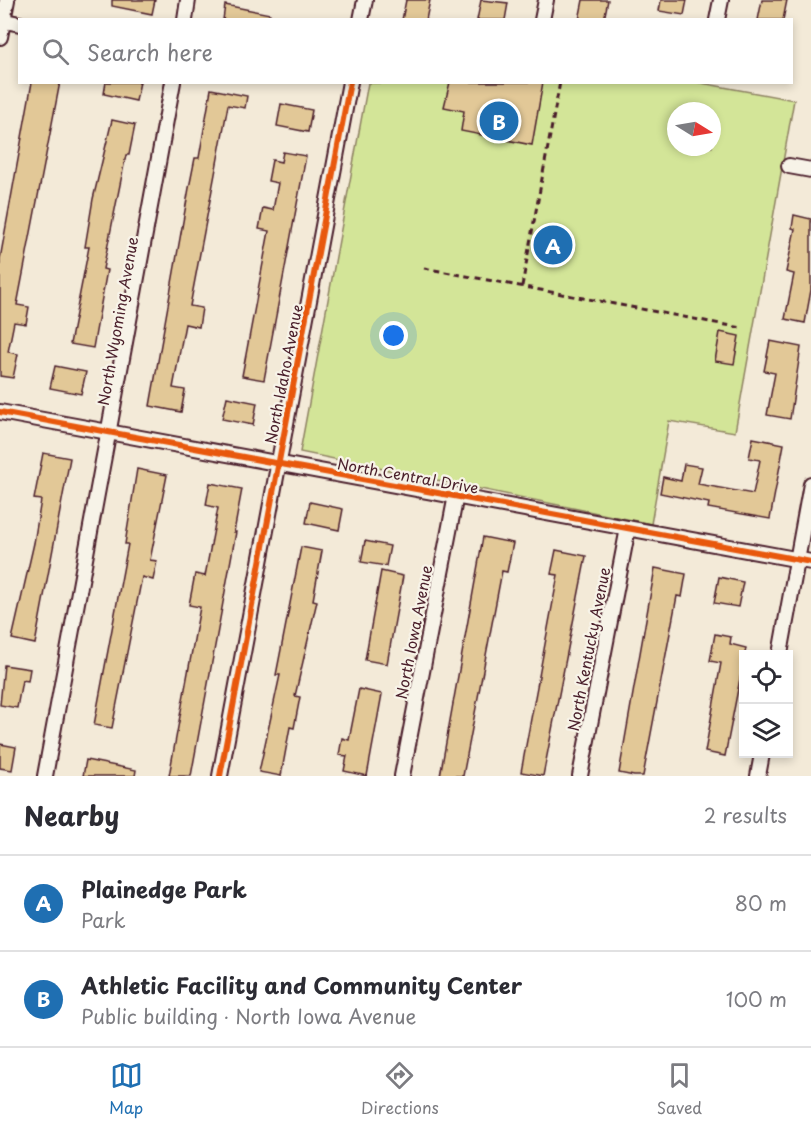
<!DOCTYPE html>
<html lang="en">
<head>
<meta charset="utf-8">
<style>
	body { margin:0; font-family:"Playpen Sans",sans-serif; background:#f7f7f7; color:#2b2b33 }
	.controls { position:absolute; right:18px; bottom:18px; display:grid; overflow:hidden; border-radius:0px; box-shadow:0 3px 9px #0003 }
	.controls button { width:54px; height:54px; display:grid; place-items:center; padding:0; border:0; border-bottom:2px solid #e1e1e2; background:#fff; color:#2b2b33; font:30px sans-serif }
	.compass { position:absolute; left:667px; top:102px; width:54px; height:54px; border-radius:50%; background:#fff; box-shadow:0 3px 9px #0003; rotate:101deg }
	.you { position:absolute; left:394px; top:336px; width:21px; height:21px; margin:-15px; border:4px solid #fff; border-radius:50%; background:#1a73e8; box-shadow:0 0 0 9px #1a73e833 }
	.badge { display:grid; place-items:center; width:39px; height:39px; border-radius:50%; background:#1f6fb2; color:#fff; font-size:20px; font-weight:700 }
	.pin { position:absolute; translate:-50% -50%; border:3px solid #fff; box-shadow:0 2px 6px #0006 }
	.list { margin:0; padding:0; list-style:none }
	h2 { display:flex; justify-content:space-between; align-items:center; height:78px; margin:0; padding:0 24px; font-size:26px }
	h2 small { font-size:20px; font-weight:400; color:#7c7c81 }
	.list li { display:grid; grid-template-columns:39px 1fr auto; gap:18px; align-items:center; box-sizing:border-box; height:96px; padding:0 24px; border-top:2px solid #e1e1e2 }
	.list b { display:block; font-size:22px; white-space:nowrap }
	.list p { margin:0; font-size:20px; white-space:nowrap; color:#7c7c81 }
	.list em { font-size:20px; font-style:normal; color:#7c7c81 }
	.icon { flex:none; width:33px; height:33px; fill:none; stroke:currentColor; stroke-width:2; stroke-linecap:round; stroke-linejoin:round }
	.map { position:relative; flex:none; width:811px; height:776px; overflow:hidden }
	.search { position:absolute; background:#fff; box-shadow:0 3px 9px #0003; left:18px; right:18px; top:18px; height:66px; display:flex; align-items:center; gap:15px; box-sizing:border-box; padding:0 21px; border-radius:0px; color:#7c7c81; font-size:22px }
	.sheet { height:270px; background:#fff }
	nav { display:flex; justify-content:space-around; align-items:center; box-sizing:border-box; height:84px; border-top:2px solid #e1e1e2; background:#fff; font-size:16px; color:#7c7c81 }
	nav a { display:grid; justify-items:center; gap:3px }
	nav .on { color:#1f6fb2 }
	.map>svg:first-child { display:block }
	.green { fill:#d3e598; stroke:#8e8262; stroke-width:1.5; fill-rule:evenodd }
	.building { fill:#e2c897; stroke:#4a1f2b; stroke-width:1.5 }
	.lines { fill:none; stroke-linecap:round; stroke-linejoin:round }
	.minor-casing { stroke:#4a1f2b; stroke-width:18 }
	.path { stroke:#4a1f2b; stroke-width:3; stroke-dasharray:6 4.5; stroke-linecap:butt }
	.minor { stroke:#f7f3e8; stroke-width:14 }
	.cycleway-casing { stroke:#f7f3e8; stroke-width:10 }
	.cycleway { stroke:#e8590c; stroke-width:6 }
	.labels { text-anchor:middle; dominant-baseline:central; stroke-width:4.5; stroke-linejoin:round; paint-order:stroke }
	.street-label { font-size:15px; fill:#4a1f2b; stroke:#f7f3e8 }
</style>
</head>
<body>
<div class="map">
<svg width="811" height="776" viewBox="0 0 811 776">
	<rect width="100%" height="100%" fill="#f3ead8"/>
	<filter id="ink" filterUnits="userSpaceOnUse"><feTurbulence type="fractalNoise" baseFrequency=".0167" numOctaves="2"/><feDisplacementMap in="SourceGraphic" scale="12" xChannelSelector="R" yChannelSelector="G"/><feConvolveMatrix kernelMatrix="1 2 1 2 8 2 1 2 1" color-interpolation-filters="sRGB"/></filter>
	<g filter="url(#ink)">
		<path class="green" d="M 696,82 L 794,100 L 735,432 L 669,421 L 651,524 L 300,452 L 368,83 ZM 676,111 L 712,111 L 712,147 L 676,147 Z"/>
		<g class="building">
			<path d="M 112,0 L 155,0 L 152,14 L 112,6 Z"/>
			<path d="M 406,0 L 430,0 L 426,20 L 402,20 Z"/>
			<path d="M 481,0 L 508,3 L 505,20 L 477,20 Z"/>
			<path d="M 583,0 L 608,0 L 604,20 L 579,20 Z"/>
			<path d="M 661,0 L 687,0 L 684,15 L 659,11 Z"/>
			<path d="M 762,0 L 787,0 L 783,20 L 758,20 Z"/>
			<path d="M 225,5 L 270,14 L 270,20 L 223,20 Z"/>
			<path d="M 32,82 L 60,82 L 17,305 L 29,307 L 26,324 L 14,322 L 8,352 L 18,354 L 13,378 L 0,376 L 0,259 Z"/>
			<path d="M 106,82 L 140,82 L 136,101 L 104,94 Z"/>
			<path d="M 450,82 L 543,82 L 532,145 L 461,131 L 464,111 L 444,107 Z"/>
			<path d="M 211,89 L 247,96 L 245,108 L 228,105 L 190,306 L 202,308 L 199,327 L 185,324 L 173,388 L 185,390 L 181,412 L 150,406 L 189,188 L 195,158 L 199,158 Z"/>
			<path d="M 281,104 L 312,110 L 308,132 L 277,126 Z"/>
			<path d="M 112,120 L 135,125 L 129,155 L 126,155 L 103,269 L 107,270 L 93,348 L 70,344 L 89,247 L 85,247 L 93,199 Z"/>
			<path d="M 283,152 L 306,156 L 264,380 L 242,376 L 269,231 L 259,229 L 263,208 L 273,210 L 278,183 L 268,181 L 272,160 L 281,162 Z"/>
			<path d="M 794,215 L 811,219 L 811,290 L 805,323 L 785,319 L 794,274 L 786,272 L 795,229 L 792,228 Z"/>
			<path d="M 720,332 L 739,336 L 734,364 L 715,361 Z"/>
			<path d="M 770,341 L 801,347 L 790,419 L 767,415 L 775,373 L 764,371 Z"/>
			<path d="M 55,366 L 86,372 L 81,394 L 50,388 Z"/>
			<path d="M 227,397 L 257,403 L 253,425 L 222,419 Z"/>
			<path d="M 753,438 L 784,444 L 770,519 L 708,508 L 709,503 L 660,493 L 663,477 L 681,481 L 684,464 L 702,467 L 698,484 L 753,494 L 760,460 L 749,458 Z"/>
			<path d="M 43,453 L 70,458 L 35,644 L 12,639 L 34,543 L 41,500 L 34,499 Z"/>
			<path d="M 137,469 L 167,475 L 150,560 L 157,561 L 153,580 L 142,577 L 112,728 L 94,725 L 128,544 L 125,544 Z"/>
			<path d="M 210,483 L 242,489 L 234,532 L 236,532 L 191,776 L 169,776 L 200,607 L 189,605 L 195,574 L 205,576 L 218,508 L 206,505 Z"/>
			<path d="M 310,502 L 343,509 L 339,530 L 306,523 Z"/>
			<path d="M 483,537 L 513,543 L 507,572 L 502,571 L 463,776 L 440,776 Z"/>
			<path d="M 365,541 L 390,546 L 386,566 L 361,562 Z"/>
			<path d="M 301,547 L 322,551 L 313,600 L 317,601 L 295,696 L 300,697 L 294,728 L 290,727 L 281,776 L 259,772 L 280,675 L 276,675 Z"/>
			<path d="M 556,550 L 586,556 L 543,776 L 521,772 L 558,575 L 551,574 Z"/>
			<path d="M 655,568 L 686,574 L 682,597 L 677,596 L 643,776 L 634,776 L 619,773 Z"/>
			<path d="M 381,571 L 403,576 L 387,664 L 365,660 Z"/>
			<path d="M 719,577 L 743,582 L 738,607 L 714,603 Z"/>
			<path d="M 715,634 L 731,637 L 730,644 L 746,648 L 725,756 L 705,752 L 721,663 L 710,661 Z"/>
			<path d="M 4,665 L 30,669 L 28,681 L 22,680 L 17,708 L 0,705 Z"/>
			<path d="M 359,689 L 382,694 L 367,776 L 344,771 L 347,756 L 339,755 L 342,738 L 349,740 Z"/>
			<path d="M 0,744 L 16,747 L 12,770 L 0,768 Z"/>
			<path d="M 86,760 L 136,770 L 135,776 L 83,776 Z"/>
		</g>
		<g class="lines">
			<defs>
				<g id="minor">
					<path d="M 0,20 L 20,24"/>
					<path d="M 185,20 L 188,0"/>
					<path d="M 361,20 L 365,0"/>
					<path d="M 542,20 L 546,0"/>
					<path d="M 717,20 L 721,0"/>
					<path d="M 0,37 L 7,0"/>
					<path d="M 789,166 L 811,170"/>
					<path d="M 0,412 L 811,562"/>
					<path d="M 780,654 L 811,484"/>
					<path d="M 45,776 L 173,82"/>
					<path d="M 220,776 L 350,82"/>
					<path d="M 402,776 L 456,495"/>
					<path d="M 580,776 L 628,528"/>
					<path d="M 758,776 L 762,754"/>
				</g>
			</defs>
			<use href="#minor" class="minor-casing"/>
			<g class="path">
				<path d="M 424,268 L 742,328"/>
				<path d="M 522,286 L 560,82"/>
			</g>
			<use href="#minor" class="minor"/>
			<defs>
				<g id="cycleway">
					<path d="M 0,412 L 811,562"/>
					<path d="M 220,776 L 350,82"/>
				</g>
			</defs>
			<use href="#cycleway" class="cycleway-casing"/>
			<use href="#cycleway" class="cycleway"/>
		</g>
	</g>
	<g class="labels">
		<g class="street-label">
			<text transform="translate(117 321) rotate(-80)">North Wyoming Avenue</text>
			<text transform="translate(283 374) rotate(-79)">North Idaho Avenue</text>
			<text transform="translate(408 475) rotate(10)">North Central Drive</text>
			<text transform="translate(413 632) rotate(-79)">North Iowa Avenue</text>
			<text transform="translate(588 649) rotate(-79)">North Kentucky Avenue</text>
		</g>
	</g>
</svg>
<div class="controls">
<button><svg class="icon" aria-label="locate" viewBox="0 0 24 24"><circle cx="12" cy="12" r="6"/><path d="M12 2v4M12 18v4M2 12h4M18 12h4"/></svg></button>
<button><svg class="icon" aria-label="layers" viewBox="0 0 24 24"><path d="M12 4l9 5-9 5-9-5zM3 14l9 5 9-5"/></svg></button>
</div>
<svg class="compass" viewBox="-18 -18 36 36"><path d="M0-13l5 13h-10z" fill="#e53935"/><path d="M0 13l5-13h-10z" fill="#7c7c81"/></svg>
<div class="you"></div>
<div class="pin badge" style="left:553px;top:245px">A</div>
<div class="pin badge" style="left:499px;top:121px">B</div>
<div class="search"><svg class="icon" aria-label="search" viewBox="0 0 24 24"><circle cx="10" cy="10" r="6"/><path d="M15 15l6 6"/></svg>Search here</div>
</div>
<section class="sheet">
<h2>Nearby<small>2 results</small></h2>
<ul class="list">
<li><span class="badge">A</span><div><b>Plainedge Park</b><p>Park</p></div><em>80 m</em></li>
<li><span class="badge">B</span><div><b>Athletic Facility and Community Center</b><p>Public building · North Iowa Avenue</p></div><em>100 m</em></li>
</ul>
</section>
<nav>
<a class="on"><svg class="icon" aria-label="map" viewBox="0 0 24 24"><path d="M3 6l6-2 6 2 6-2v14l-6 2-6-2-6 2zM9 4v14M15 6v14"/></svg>Map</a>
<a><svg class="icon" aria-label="directions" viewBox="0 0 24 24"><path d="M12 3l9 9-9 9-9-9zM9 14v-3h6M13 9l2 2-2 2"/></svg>Directions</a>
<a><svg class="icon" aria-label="saved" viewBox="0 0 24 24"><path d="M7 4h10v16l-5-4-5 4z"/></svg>Saved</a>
</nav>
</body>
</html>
